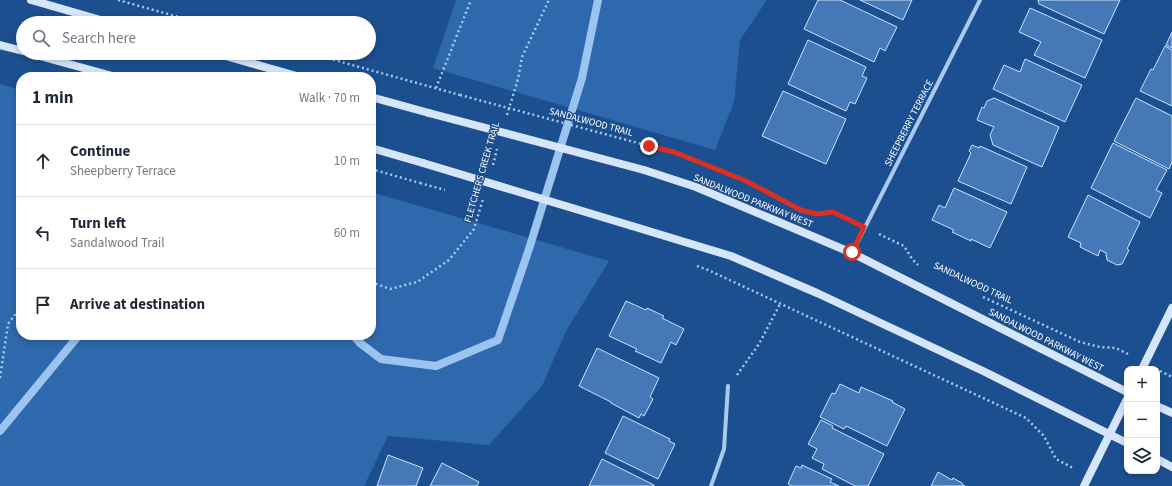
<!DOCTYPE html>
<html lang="en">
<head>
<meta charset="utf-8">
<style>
	body { margin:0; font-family:"Source Sans 3",sans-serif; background:#f6f6f7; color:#1f2937 }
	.controls { position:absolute; right:12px; bottom:12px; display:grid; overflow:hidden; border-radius:8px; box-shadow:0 2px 6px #0003 }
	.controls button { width:36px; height:36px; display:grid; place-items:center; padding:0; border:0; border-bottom:1px solid #e0e1e3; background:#fff; color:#1f2937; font:20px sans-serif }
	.stop { position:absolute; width:12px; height:12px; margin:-9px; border:3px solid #d93025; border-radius:50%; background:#fff }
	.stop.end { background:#d93025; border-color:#fff; box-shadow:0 1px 4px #0008 }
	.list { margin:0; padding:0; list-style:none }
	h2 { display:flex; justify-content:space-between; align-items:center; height:52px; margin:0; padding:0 16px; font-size:17px }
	h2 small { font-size:13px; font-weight:400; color:#747a83 }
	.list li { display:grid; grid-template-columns:26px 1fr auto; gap:12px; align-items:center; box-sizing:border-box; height:72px; padding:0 16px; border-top:1px solid #e0e1e3 }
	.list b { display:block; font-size:15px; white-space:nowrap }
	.list p { margin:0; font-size:13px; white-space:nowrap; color:#747a83 }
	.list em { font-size:13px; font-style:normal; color:#747a83 }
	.icon { flex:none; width:22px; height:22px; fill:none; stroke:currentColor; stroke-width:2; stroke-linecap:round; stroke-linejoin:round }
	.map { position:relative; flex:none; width:1172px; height:486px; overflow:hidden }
	.search { position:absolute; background:#fff; box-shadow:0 2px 6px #0003; left:16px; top:16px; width:360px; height:44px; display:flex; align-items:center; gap:10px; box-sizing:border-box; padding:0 14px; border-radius:22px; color:#747a83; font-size:15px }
	.panel { position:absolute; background:#fff; box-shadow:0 2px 6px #0003; left:16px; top:72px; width:360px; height:268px; border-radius:16px }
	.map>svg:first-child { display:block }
	.green { fill:#2e69ad }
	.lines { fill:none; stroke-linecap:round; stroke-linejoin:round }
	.stream { stroke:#9cc4f0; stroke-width:8 }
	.building { fill:#4478b7; stroke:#cfe3fa }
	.path { stroke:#a9c9ee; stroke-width:2.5; stroke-dasharray:2 3; stroke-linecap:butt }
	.street { stroke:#a9c9ee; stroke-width:4 }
	.secondary { stroke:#d6e6fa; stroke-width:8 }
	.path-bridge { stroke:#a9c9ee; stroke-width:2.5; stroke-dasharray:2 3; stroke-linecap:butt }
	.secondary-bridge { stroke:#d6e6fa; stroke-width:8 }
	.route { stroke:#d93025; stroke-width:5 }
	.labels { text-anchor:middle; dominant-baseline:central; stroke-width:3; stroke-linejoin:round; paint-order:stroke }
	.street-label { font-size:10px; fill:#fff; stroke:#1b4f8f }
</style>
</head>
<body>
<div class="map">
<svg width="1172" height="486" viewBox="0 0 1172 486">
	<rect width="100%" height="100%" fill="#1b4f8f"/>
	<g class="green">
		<path d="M 456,0 L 767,0 L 740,40 L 734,102 L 715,150 L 433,68 Z"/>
		<path d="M 0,84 L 21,90 L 21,335 L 371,335 L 371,192 L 609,261 L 566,331 L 542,386 L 489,445 L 388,436 L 364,486 L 0,486 Z"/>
	</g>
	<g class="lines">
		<g class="stream">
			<path d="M 353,335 L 360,343 L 381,359 L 436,366 L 498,340 L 529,249 L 582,78 L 598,0"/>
			<path d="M 0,431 L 79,335"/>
		</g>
	</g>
	<g class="building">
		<path d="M 818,0 L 840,0 L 897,27 L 885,51 L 880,48 L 874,62 L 804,29 Z"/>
		<path d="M 860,0 L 912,0 L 903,20 Z"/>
		<path d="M 1038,0 L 1120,0 L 1104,34 L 1039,4 Z"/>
		<path d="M 1030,8 L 1102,40 L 1085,78 L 1034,55 L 1041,42 L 1019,32 Z"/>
		<path d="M 1172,32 L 1172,48 L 1166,45 Z"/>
		<path d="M 808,40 L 866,67 L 862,76 L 867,78 L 855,104 L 850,102 L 846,111 L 788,84 Z"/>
		<path d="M 1165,46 L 1172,50 L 1172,106 L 1140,91 L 1151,69 L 1153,70 Z"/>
		<path d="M 1025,59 L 1082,85 L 1065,122 L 993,89 L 1004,65 L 1020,72 Z"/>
		<path d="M 783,91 L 846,119 L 826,164 L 762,136 Z"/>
		<path d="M 994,98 L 1059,127 L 1042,167 L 993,145 L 990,135 L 994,127 L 977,120 L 982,107 L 984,108 L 987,101 Z"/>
		<path d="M 1136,98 L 1172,116 L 1172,162 L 1169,169 L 1114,141 Z"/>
		<path d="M 1113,143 L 1167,170 L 1156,190 L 1162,193 L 1150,218 L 1091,188 Z"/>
		<path d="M 972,145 L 979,148 L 980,146 L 1027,167 L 1011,204 L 958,181 L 971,153 L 969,151 Z"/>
		<path d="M 954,188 L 1007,212 L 990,248 L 971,239 L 971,241 L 952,232 L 954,230 L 932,220 L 939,205 L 945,208 Z"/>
		<path d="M 1088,195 L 1140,222 L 1127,249 L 1129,250 L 1122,264 L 1117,265 L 1107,260 L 1106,253 L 1100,250 L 1098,256 L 1080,247 L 1081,243 L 1068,237 Z"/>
		<path d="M 626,301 L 646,310 L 647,308 L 664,316 L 662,318 L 684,329 L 676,345 L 671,342 L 661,363 L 635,351 L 637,349 L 609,336 Z"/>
		<path d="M 597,348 L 659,378 L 650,397 L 653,399 L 644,416 L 641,414 L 639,418 L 611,403 L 611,402 L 579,386 Z"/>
		<path d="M 840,384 L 859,393 L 861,387 L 893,401 L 892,402 L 905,409 L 887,446 L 846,426 L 844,429 L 820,417 L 832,393 L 835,394 Z"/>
		<path d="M 623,416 L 670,439 L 669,441 L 675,444 L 658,479 L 605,453 Z"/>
		<path d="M 821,420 L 833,426 L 832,428 L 884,454 L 868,486 L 855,486 L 822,469 L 824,464 L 812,458 L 817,449 L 808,444 Z"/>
		<path d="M 388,455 L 423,468 L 416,486 L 377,486 Z"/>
		<path d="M 602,459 L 654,485 L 654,486 L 589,486 Z"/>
		<path d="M 442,463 L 479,482 L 477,486 L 430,486 Z"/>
		<path d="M 802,465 L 832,479 L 830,482 L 839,486 L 792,486 L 788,484 L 796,466 L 801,468 Z"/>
		<path d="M 938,472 L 952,480 L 953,478 L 962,483 L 962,484 L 965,486 L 931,486 Z"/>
	</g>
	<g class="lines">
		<g class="path">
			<path d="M 118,0 L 200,23"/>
			<path d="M 309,53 L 460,95"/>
			<path d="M 436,88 L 471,0"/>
			<path d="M 507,115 L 518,79 L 522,57 L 549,0"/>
			<path d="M 649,146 L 674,152 L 746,181 L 801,210 L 817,214 L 833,212 L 851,221"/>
			<path d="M 493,165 L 497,149"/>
			<path d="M 371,169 L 420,183"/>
			<path d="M 879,234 L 904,246 L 912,259 L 918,265"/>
			<path d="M 697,266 L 708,270 L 1026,418 L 1044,436 L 1056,459 L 1073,468"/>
			<path d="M 371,282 L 390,289 L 417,282 L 449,260 L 474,229 L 483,199"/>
			<path d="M 983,297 L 1080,342 L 1100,347 L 1116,348 L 1130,355"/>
			<path d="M 1160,371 L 1172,377"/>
			<path d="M 737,375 L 759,344 L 780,304"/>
			<path d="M 0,378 L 8,324 L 21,307"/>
		</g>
		<g class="street">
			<path d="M 852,253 L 980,0"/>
			<path d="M 711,486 L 724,449 L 728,386"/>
		</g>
		<g class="secondary">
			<path d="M 31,0 L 111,23"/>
			<path d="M 0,45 L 23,51"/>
			<path d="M 29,53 L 116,77"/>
			<path d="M 215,53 L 300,77"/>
			<path d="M 371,97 L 429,113"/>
			<path d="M 371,148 L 423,163"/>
			<path d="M 644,170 L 696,187 L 852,253 L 1127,392"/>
			<path d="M 632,226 L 731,256 L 817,293 L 983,371 L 1127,443"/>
			<path d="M 1142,369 L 1172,308"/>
			<path d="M 1157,406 L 1172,413"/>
			<path d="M 1157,459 L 1172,467"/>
			<path d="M 1084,486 L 1127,399"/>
		</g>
		<g class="path-bridge">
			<path d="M 460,95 L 649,146"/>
			<path d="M 420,183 L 445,190"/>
		</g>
		<g class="secondary-bridge">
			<path d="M 429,113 L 644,170"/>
			<path d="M 423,163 L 632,226"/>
		</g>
	</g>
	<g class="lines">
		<path class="route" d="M 649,146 L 674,152 L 746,181 L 801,210 L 817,214 L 833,212 L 864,227 L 852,252"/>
	</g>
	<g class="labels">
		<g class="street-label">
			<text transform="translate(591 122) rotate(15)">SANDALWOOD TRAIL</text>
			<text transform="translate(909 123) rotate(-63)">SHEEPBERRY TERRACE</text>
			<text transform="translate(482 172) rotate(-74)">FLETCHERS CREEK TRAIL</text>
			<text transform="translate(753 201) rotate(22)">SANDALWOOD PARKWAY WEST</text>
			<text transform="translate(973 283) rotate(25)">SANDALWOOD TRAIL</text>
			<text transform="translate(1046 340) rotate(27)">SANDALWOOD PARKWAY WEST</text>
		</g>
	</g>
</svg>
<div class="controls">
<button>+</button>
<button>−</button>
<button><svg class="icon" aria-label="layers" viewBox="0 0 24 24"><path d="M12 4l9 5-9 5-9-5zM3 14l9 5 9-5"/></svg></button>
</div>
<div class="stop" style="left:852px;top:252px"></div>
<div class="stop end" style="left:649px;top:146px"></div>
<div class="search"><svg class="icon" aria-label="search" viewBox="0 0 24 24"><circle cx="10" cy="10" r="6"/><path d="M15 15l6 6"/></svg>Search here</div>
<section class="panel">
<h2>1 min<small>Walk · 70 m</small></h2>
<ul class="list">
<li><svg class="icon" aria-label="ahead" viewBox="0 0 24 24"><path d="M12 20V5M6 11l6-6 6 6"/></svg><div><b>Continue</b><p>Sheepberry Terrace</p></div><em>10 m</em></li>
<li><svg class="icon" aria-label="left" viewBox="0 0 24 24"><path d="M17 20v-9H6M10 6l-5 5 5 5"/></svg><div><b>Turn left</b><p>Sandalwood Trail</p></div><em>60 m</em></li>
<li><svg class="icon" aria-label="arrive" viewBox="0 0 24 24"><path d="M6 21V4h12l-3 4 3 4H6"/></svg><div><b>Arrive at destination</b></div></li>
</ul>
</section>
</div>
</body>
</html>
